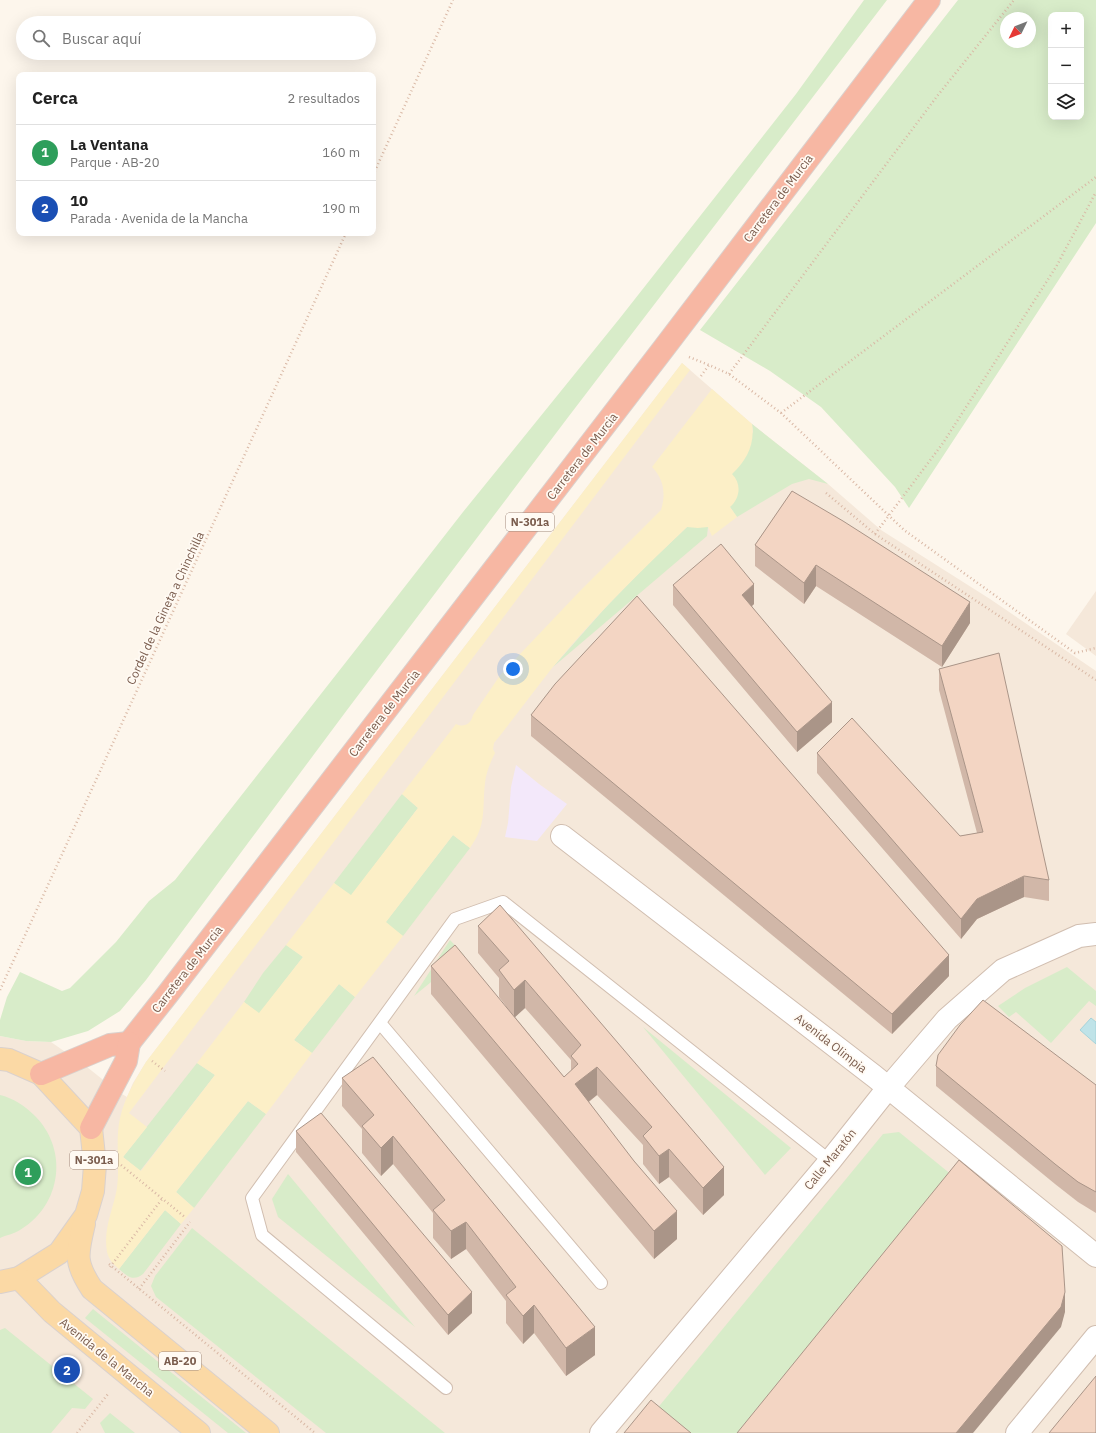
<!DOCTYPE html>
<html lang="es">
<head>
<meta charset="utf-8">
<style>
	body { margin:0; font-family:"IBM Plex Sans",sans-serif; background:#f2f2f2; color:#222 }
	.controls { position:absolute; right:12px; top:12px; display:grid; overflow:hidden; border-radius:8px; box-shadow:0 4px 16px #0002 }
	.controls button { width:36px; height:36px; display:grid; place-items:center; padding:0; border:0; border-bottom:1px solid #e0e0e0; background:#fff; color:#222; font:20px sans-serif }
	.compass { position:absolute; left:1000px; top:12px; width:36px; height:36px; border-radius:50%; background:#fff; box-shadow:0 4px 16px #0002; rotate:227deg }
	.you { position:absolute; left:513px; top:669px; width:14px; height:14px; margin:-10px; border:3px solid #fff; border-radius:50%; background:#1a73e8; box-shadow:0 0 0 6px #1a73e833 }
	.badge { display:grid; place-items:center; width:26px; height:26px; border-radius:50%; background:#e76f51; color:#fff; font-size:13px; font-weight:700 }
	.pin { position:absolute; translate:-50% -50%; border:2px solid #fff; box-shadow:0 1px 4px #0006 }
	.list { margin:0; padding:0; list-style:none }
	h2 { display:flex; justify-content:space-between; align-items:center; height:52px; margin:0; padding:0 16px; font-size:17px }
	h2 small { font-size:13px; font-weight:400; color:#767676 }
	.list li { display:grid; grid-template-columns:26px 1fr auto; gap:12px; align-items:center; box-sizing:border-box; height:56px; padding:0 16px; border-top:1px solid #e0e0e0 }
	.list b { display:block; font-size:15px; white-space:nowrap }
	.list p { margin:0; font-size:13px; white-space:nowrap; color:#767676 }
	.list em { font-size:13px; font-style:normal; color:#767676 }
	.icon { flex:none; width:22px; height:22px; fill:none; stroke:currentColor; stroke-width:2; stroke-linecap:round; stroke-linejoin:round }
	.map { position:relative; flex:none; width:1096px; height:1433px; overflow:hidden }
	.search { position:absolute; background:#fff; box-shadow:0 4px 16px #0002; left:16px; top:16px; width:360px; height:44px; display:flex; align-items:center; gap:10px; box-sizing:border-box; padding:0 14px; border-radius:22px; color:#767676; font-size:15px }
	.panel { position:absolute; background:#fff; box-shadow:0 4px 16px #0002; left:16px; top:72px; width:360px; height:164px; border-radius:8px }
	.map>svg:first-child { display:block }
	.residential { fill:#f5e8da }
	.education { fill:#f3e8fa }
	.green { fill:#d8ecc9; fill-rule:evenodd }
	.sand { fill:#fcefc7 }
	.water { fill:#bfe3e8; stroke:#a5d3da }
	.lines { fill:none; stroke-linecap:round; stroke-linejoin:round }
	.lane-casing { stroke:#d1beb0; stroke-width:14 }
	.street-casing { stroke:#d1beb0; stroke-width:24 }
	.primary-casing { stroke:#dad1cd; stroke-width:24 }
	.highway-casing { stroke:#dad1cd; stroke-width:24 }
	.path { stroke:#d9b8a5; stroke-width:2.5; stroke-dasharray:1 3; stroke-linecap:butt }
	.lane { stroke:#fff; stroke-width:12 }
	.street { stroke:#fff; stroke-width:22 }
	.primary { stroke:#fbd9a5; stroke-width:22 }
	.highway { stroke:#f7b7a3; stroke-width:22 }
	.wall { fill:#d1b7a8; fill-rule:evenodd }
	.shaded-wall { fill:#aa9588 }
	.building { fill:#f3d5c3; stroke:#aa9588 }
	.labels { text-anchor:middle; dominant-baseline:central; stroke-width:3.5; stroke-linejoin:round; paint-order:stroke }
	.shield { fill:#fffaf3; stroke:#a28b7f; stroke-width:1 }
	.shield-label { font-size:11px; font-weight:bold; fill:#7a5c4d }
	.street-label { font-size:12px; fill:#7a5c4d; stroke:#fffaf3 }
</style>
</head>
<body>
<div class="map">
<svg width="1096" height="1433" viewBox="0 0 1096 1433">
	<rect width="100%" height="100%" fill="#fdf6ec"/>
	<g class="residential">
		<path d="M 682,363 L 752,424 L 828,484 L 881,530 L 990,599 L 1096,671 L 1096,1433 L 0,1433 L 0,1036 L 26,1041 L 51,1042 L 87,1067 L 117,1091 L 127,1097 L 133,1083 L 146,1062 Z"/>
		<path d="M 1096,591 L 1096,656 L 1066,634 Z"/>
	</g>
	<path class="education" d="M 516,765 L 539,784 L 567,804 L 537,841 L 505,837 L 508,823 L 511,787 Z"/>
	<g class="green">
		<path d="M 864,0 L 887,0 L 569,416 L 347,710 L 146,980 L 120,1011 L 88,1031 L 51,1042 L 26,1041 L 0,1036 L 0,1020 L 7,997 L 20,972 L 62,991 L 70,988 L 116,942 L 149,901 L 175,880 L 357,648 L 463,512 L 620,318 L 796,94 Z"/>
		<path d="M 958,0 L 1096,0 L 1096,223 L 909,508 L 895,487 L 821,407 L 770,371 L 700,330 ZM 1051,15 L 1081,15 L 1081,117 L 1051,117 ZM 1006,18 L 1030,18 L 1030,42 L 1006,42 Z"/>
		<path d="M 752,424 L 828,484 L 809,479 L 792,484 L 737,517 L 730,507 L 732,474 L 753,432 Z"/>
		<path d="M 687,527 L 708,527 L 707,536 L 553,667 L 606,607 L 646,566 Z"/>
		<path d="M 402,794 L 418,808 L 351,896 L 334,883 Z"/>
		<path d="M 453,835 L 470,848 L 403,936 L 385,923 Z"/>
		<path d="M 450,940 L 464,955 L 414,996 Z"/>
		<path d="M 286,945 L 303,957 L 259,1014 L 244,1002 L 263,973 Z"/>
		<path d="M 1067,967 L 1096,991 L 1096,1006 L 1089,1001 L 1051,1043 L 1016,1012 L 1009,1017 L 998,1006 L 1025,988 Z"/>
		<path d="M 339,984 L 355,997 L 312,1053 L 294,1040 Z"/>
		<path d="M 643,1027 L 791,1148 L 765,1175 Z"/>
		<path d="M 197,1063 L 215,1075 L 140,1171 L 123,1157 Z"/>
		<path d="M 0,1095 C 13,1098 25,1106 34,1115 C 69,1149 62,1205 20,1230 C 14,1234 6,1235 0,1238 Z"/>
		<path d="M 248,1101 L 266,1114 L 194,1208 L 176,1192 Z"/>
		<path d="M 899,1132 L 958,1180 L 741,1433 L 672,1433 L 651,1416 L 883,1134 Z"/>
		<path d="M 288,1174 L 415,1327 L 278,1217 L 272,1199 Z"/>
		<path d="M 165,1210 L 181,1224 L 143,1274 C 133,1282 127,1276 119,1269 Z"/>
		<path d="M 192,1228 L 445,1433 L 326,1433 L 156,1297 L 151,1286 L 155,1276 Z"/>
		<path d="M 93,1309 L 246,1433 L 228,1433 L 85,1318 Z"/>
		<path d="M 5,1328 L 93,1399 L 85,1409 L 72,1408 L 51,1433 L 0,1433 L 0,1330 Z"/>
		<path d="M 110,1413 L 135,1433 L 105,1433 L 100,1423 Z"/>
	</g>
	<path class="sand" d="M 682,363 L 690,370 L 129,1113 L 147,1127 L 123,1157 L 141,1171 L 215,1075 L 197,1063 L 244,1002 L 259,1013 L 303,957 L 286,945 L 334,883 L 351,895 L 418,808 L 402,794 L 456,724 C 464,728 471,724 473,715 L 501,674 L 580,591 L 661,510 C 666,494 664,479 652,467 L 712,389 L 752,424 C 755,444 747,460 732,474 C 742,484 740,498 730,507 L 737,517 L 712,536 L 708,527 L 698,528 L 687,527 C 646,566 605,606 568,649 C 542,679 519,712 494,743 L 493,749 L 495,753 C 490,763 486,773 485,783 C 482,810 487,824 470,848 L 453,835 L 386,922 L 403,936 L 355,997 L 339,984 L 294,1040 L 312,1053 L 266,1114 L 248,1101 L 176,1192 L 194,1208 L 181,1224 L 165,1210 L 119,1269 C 113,1264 109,1260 107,1252 C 103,1228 113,1211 117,1188 C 120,1165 115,1141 120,1118 C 125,1097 135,1080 146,1062 Z"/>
	<path class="water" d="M 1091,1018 L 1096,1022 L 1096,1044 L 1080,1030 Z"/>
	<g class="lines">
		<defs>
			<g id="lane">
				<path d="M 380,1023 L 601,1283"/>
				<path d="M 446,1388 L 262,1235 L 252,1198 L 455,919 L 503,902 L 830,1161"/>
			</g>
			<g id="street">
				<path d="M 562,836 L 874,1076 L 1096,1256"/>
				<path d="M 601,1433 L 830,1161 L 888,1088 L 947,1019 L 1003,970 L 1079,936 L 1096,934"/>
				<path d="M 1017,1433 L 1096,1337"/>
			</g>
			<g id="primary">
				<path d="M 0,1059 L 9,1060 L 41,1074 L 91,1128 L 95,1165 L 93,1191 L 86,1215 L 59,1253 L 19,1278 L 0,1282"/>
				<path d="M 84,1224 C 77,1254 74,1262 92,1289 L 268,1433"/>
				<path d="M 19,1278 L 52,1312 L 199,1433"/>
			</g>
			<g id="highway">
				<path d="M 129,1043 L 167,995 L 664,348 L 929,0"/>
				<path d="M 41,1074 L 110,1045 L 129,1043"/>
				<path d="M 91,1128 L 126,1061 L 129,1043"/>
			</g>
		</defs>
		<use href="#lane" class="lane-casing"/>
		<use href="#street" class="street-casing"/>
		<use href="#primary" class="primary-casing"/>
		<use href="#highway" class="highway-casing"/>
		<g class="path">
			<path d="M 373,175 L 453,0"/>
			<path d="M 689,357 L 709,365 L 729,374 L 781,413 L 904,530 L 1075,653 L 1096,648"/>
			<path d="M 729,374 L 938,95 L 1014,0"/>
			<path d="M 701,376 L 709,365"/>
			<path d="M 781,413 L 1096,177"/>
			<path d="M 826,493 L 875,534 L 1096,680"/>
			<path d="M 875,534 L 943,443 L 1056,267 L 1096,192"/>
			<path d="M 0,990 L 346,233"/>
			<path d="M 152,1061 L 165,1071"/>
			<path d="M 121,1165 L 186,1218"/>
			<path d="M 109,1264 L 315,1433"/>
			<path d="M 110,1267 L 162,1199"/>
			<path d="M 139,1289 L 190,1222"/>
			<path d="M 77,1433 L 108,1394"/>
		</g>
		<use href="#lane" class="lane"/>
		<use href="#street" class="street"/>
		<use href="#primary" class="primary"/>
		<use href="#highway" class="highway"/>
	</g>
	<g class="wall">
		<path d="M 792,491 L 970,623 L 942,667 L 816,586 L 804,604 L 755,566 L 755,545 Z"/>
		<path d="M 673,585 L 754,604 L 752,606 L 832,722 L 797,752 L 673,605 Z"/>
		<path d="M 939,669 L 1049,880 L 1049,901 L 1024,897 L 977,919 L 961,939 L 817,773 L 817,753 L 960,836 L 977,833 L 939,690 Z"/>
		<path d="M 531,715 L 949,976 L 892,1034 L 531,736 Z"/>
		<path d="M 478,926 L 724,1195 L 703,1215 L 669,1177 L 659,1184 L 643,1164 L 643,1145 L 597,1095 L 589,1102 L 677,1239 L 654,1259 L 431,994 L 431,966 L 506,1006 L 499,997 L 499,978 L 478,953 ZM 525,1008 L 571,1060 L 571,1071 L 564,1077 L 515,1017 Z"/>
		<path d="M 936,1066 L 1096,1085 L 1096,1213 L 1078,1202 L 1055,1184 L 936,1086 Z"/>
		<path d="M 342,1078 L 595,1355 L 566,1376 L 534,1333 L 523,1344 L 506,1323 L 506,1301 L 466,1249 L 451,1259 L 433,1238 L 433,1213 L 393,1164 L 381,1176 L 362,1153 L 362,1129 L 342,1106 Z"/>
		<path d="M 296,1131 L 472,1313 L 448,1335 L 296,1152 Z"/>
	</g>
	<g class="shaded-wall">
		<path d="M 816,565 L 816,586 L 804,604 L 804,583 Z"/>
		<path d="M 754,584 L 754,604 L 742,615 L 742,595 Z"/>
		<path d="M 970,602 L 970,623 L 942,667 L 942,646 Z"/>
		<path d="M 832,702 L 832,722 L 797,752 L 797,732 Z"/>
		<path d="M 1024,876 L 1024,897 L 977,919 L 961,939 L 961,919 L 977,899 Z"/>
		<path d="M 949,955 L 949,976 L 892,1034 L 892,1014 Z"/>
		<path d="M 525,980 L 525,1008 L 514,1018 L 514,990 Z"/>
		<path d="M 597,1067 L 597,1095 L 575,1112 L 575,1084 Z"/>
		<path d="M 393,1136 L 393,1164 L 381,1176 L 381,1148 Z"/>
		<path d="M 669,1149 L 669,1177 L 659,1184 L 659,1156 Z"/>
		<path d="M 724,1167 L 724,1195 L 703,1215 L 703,1188 Z"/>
		<path d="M 677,1211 L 677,1239 L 654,1259 L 654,1231 Z"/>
		<path d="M 466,1222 L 466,1249 L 451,1259 L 451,1231 Z"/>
		<path d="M 472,1292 L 472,1313 L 448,1335 L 448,1315 Z"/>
		<path d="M 1065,1292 L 1065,1312 L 1061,1327 L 973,1433 L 956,1433 Z"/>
		<path d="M 534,1305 L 534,1333 L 523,1344 L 523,1316 Z"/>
		<path d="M 595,1327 L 595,1355 L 566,1376 L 566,1348 Z"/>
	</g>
	<g class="building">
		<path d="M 792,491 L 843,521 L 970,602 L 942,646 L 816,565 L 804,583 L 755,545 Z"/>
		<path d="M 721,544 L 754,584 L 742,595 L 832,702 L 797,732 L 673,585 Z"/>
		<path d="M 637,596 L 949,955 L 892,1014 L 531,715 L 555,684 Z"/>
		<path d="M 999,653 L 1049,880 L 1024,876 L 977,899 L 961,919 L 817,753 L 852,718 L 960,836 L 983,832 L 939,669 Z"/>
		<path d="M 500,905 L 724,1167 L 703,1188 L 669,1149 L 659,1156 L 643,1136 L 652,1127 L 597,1067 L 575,1084 L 634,1161 L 677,1211 L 654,1231 L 431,966 L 455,945 L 564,1077 L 578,1064 L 571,1056 L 581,1045 L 525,980 L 514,990 L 499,970 L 509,961 L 478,926 Z"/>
		<path d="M 983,1000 L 1096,1085 L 1096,1192 L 1078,1182 L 1055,1164 L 936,1066 L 938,1055 L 960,1025 Z"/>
		<path d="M 373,1057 L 595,1327 L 566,1348 L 534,1305 L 523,1316 L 506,1295 L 516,1287 L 466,1222 L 451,1231 L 433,1210 L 445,1200 L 393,1136 L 381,1148 L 362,1126 L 374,1115 L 342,1078 Z"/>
		<path d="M 321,1113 L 472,1292 L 448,1315 L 296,1131 Z"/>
		<path d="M 959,1160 L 1062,1246 L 1065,1292 L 1061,1307 L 956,1433 L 737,1433 Z"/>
		<path d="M 1096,1376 L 1096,1433 L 1049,1433 Z"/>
		<path d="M 651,1400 L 691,1433 L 624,1433 Z"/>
	</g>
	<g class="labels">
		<g class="shield">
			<rect x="506" y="513" width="48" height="18" rx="3"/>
			<rect x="70" y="1151" width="48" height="18" rx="3"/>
			<rect x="159" y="1352" width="42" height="18" rx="3"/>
		</g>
		<g class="shield-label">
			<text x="530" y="522">N-301a</text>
			<text x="94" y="1160">N-301a</text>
			<text x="180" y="1361">AB-20</text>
		</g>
		<g class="street-label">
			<text transform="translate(778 198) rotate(-53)">Carretera de Murcia</text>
			<text transform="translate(582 456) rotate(-52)">Carretera de Murcia</text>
			<text transform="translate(165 608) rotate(-65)">Cordel de la Gineta a Chinchilla</text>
			<text transform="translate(384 713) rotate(-52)">Carretera de Murcia</text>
			<text transform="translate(187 969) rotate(-52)">Carretera de Murcia</text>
			<text transform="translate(831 1043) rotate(38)">Avenida Olimpia</text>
			<text transform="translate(830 1159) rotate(-51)">Calle Maratón</text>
			<text transform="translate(107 1357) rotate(39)">Avenida de la Mancha</text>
		</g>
	</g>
</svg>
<div class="controls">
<button>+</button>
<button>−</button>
<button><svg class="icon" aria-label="layers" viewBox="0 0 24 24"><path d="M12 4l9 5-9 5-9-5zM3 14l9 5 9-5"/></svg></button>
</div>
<svg class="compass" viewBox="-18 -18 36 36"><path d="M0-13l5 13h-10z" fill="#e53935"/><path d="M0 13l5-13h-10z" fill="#767676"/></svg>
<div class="you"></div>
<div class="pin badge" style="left:28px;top:1172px;background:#2e9e5b">1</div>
<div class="pin badge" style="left:67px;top:1370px;background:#1a4fb4">2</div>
<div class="search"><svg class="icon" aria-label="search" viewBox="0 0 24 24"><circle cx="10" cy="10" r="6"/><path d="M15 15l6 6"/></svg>Buscar aquí</div>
<section class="panel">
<h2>Cerca<small>2 resultados</small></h2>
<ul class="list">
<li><span class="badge" style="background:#2e9e5b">1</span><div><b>La Ventana</b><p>Parque · AB-20</p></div><em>160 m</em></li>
<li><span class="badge" style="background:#1a4fb4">2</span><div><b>10</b><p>Parada · Avenida de la Mancha</p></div><em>190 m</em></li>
</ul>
</section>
</div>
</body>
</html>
